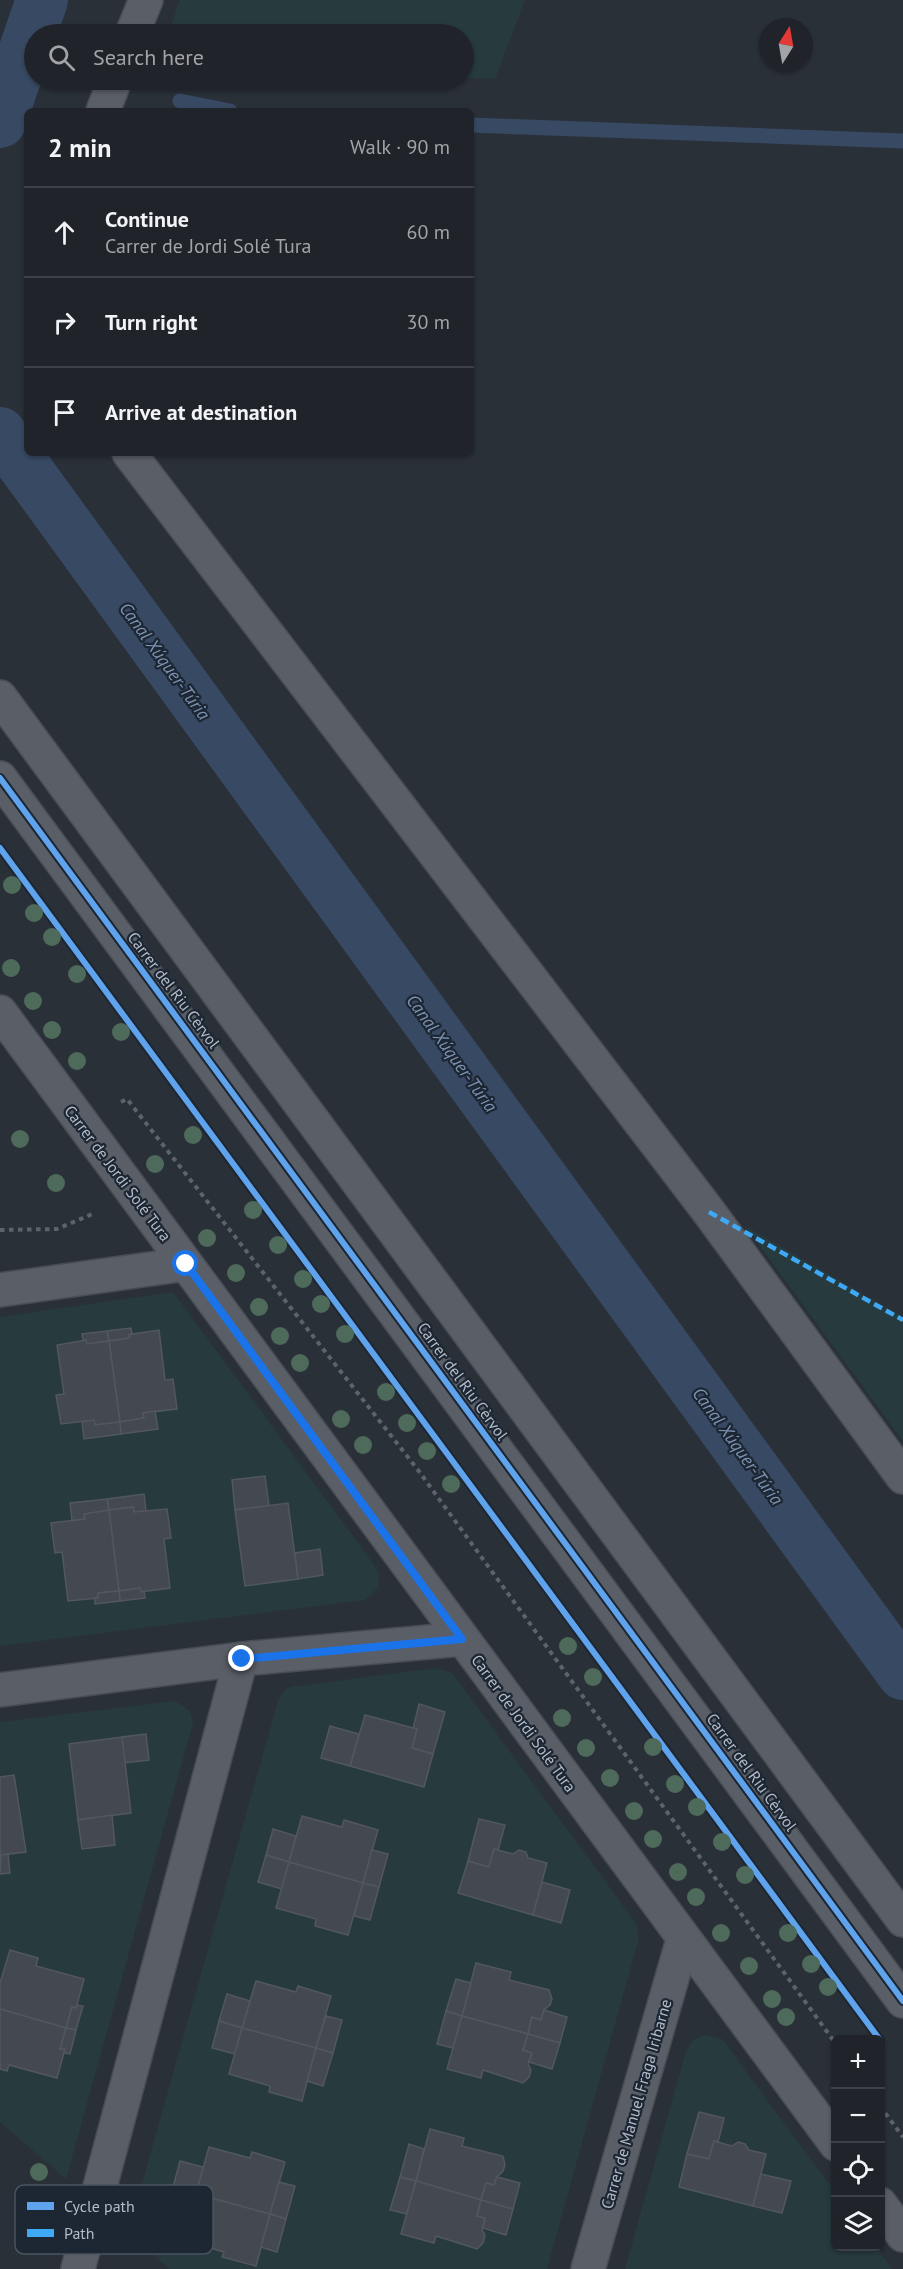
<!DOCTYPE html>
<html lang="en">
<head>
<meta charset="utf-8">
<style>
	body { margin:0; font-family:"PT Sans",sans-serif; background:#2d3036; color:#f1f3f6 }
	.controls { position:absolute; right:18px; bottom:18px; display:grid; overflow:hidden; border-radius:9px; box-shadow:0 2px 4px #0004 }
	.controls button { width:54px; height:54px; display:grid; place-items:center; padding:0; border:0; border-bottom:2px solid #3d4147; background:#20242a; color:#f1f3f6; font:30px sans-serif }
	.compass { position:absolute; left:759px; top:18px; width:54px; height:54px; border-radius:50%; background:#20242a; box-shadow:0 2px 4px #0004; rotate:11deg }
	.stop { position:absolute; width:18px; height:18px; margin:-14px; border:4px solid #1a73e8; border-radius:50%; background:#fff }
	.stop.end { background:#1a73e8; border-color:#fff; box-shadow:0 2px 6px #0008 }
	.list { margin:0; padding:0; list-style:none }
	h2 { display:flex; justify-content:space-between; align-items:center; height:78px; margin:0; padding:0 24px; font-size:26px }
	h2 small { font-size:20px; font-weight:400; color:#a2a4a8 }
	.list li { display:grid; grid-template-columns:39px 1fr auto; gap:18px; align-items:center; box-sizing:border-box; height:90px; padding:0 24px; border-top:2px solid #3d4147 }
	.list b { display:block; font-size:22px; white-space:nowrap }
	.list p { margin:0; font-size:20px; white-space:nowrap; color:#a2a4a8 }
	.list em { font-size:20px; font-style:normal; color:#a2a4a8 }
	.icon { flex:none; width:33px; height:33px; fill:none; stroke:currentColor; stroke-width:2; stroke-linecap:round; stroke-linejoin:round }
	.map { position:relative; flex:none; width:903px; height:2269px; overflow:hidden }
	.search { position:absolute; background:#20242a; box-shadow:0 2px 4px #0004; left:24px; top:24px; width:450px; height:66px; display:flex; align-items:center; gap:15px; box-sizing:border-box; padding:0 21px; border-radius:33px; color:#a2a4a8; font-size:22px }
	.panel { position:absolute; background:#20242a; box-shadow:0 2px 4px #0004; left:24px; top:108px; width:450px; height:348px; border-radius:9px }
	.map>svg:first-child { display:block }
	.green { fill:#273a3e }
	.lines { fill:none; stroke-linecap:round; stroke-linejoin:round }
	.stream { stroke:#384963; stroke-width:15 }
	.canal { stroke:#384963; stroke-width:52 }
	.building { fill:#444950; stroke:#52575f; stroke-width:1.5 }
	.minor-casing { stroke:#484c53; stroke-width:36 }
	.path { stroke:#5d636a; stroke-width:4; stroke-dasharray:4.5 4.5; stroke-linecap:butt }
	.minor { stroke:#5a5e66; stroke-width:33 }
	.quiet { stroke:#3fa9f5; stroke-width:4.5; stroke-dasharray:9 4.5; stroke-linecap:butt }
	.cycleway-casing { stroke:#1d2633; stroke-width:10 }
	.cycleway { stroke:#60a3ed; stroke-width:6 }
	.tree { fill:#4e6a5a }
	.route { stroke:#1a73e8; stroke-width:8 }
	.labels { text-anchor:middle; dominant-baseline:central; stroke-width:4.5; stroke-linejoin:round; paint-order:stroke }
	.street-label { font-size:16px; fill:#b4bcc9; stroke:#1d2633 }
	.water-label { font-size:18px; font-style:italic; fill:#7c92b1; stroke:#1d2633 }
	.key { fill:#1d2633; stroke:#4a5360; stroke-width:1.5 }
	.key-label { font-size:16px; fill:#b4bcc9 }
</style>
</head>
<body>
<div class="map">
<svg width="903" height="2269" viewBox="0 0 903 2269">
	<rect width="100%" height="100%" fill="#2a3038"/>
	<g class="green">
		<path d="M 180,0 L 525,0 L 495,79 L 464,78 L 464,34 L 168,34 Z"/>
		<path d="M 745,1226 L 903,1317 L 903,1441 Z"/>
		<path d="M 173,1292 L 375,1566 L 379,1575 L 378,1588 L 365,1600 L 0,1646 L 0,1317 Z"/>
		<path d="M 435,1668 L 452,1673 L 636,1923 L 639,1938 L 547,2269 L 170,2269 L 128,2233 L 278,1701 L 285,1690 L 291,1687 Z"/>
		<path d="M 175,1701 L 190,1711 L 193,1723 L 66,2179 L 0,2122 L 0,1722 Z"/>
		<path d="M 704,2035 L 722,2039 L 835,2192 L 836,2246 L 876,2247 L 892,2269 L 625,2269 L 686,2051 L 693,2040 Z"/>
	</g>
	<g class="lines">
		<g class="stream">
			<path d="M 180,101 L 230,111"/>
			<path d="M 471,125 L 903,141"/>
		</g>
		<g class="canal">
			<path d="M 0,122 L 42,0"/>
			<path d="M 0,433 L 903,1674"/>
		</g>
	</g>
	<g class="building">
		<path d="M 131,1328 L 132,1334 L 129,1335 L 130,1338 L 109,1341 L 107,1331 Z"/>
		<path d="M 159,1330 L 165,1380 L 173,1379 L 177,1409 L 143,1413 L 144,1418 L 120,1422 L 109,1341 L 130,1338 L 129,1335 L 132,1334 Z"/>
		<path d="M 107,1331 L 109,1341 L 87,1344 L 86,1340 L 83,1341 L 82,1334 Z"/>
		<path d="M 86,1340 L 87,1344 L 109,1341 L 120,1422 L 95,1425 L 94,1420 L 61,1424 L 56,1395 L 64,1394 L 57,1345 Z"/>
		<path d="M 155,1411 L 158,1429 L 121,1434 L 120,1422 L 144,1418 L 143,1413 Z"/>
		<path d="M 94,1420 L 95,1425 L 120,1422 L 121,1434 L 84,1439 L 82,1422 Z"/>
		<path d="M 265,1476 L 269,1506 L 235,1510 L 232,1480 Z"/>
		<path d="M 144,1494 L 146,1511 L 134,1512 L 133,1507 L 109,1510 L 107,1499 Z"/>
		<path d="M 107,1499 L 109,1510 L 84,1514 L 85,1519 L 72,1521 L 70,1503 Z"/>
		<path d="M 288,1503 L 298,1579 L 245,1586 L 235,1510 Z"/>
		<path d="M 133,1507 L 134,1512 L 167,1509 L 171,1538 L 164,1539 L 170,1588 L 141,1592 L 140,1588 L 119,1591 L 109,1510 Z"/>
		<path d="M 109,1510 L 119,1591 L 98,1593 L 98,1598 L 68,1601 L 62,1552 L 55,1553 L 51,1523 L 85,1519 L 84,1514 Z"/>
		<path d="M 320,1549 L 323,1575 L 298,1579 L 295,1553 Z"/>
		<path d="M 140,1588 L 141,1592 L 144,1591 L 145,1598 L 120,1601 L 119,1591 Z"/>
		<path d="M 119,1591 L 120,1601 L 95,1604 L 95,1598 L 98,1598 L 98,1593 Z"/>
		<path d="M 419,1704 L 445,1712 L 433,1754 L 412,1748 L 417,1729 L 413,1729 Z"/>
		<path d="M 365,1715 L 417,1729 L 412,1748 L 433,1754 L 424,1787 L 350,1766 Z"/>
		<path d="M 330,1726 L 359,1734 L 350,1766 L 321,1758 Z"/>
		<path d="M 146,1734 L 149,1760 L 124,1763 L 122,1737 Z"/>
		<path d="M 122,1737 L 131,1813 L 78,1820 L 69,1744 Z"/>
		<path d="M 14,1775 L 26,1852 L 1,1855 L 0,1861 L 0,1777 Z"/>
		<path d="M 112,1815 L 115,1845 L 82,1849 L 78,1820 Z"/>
		<path d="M 302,1816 L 342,1827 L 344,1820 L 378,1830 L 363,1883 L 289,1862 Z"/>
		<path d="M 479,1819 L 505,1825 L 498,1850 L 494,1849 L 489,1867 L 468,1861 Z"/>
		<path d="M 273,1829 L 296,1836 L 289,1862 L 266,1855 Z"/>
		<path d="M 494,1849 L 513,1854 L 519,1850 L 526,1852 L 528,1858 L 547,1863 L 533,1915 L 458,1893 L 468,1861 L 489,1867 Z"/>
		<path d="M 372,1850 L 388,1854 L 379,1887 L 363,1883 Z"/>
		<path d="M 8,1854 L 10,1873 L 0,1874 L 1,1855 Z"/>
		<path d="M 266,1855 L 289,1862 L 282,1889 L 258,1882 Z"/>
		<path d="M 289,1862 L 363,1883 L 348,1935 L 315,1926 L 316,1919 L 276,1908 Z"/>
		<path d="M 542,1882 L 570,1890 L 561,1923 L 533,1915 Z"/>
		<path d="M 363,1883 L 379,1887 L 370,1920 L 354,1916 Z"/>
		<path d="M 10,1950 L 38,1958 L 36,1966 L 84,1979 L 76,2008 L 72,2007 L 66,2028 L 0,2009 L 0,1983 Z"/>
		<path d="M 476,1963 L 511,1972 L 509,1980 L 549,1990 L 552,1999 L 550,2005 L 544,2010 L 541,2020 L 532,2017 L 528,2034 L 462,2016 Z"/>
		<path d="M 456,1979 L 471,1983 L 462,2016 L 446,2011 Z"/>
		<path d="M 256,1981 L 296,1992 L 298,1986 L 331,1996 L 316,2048 L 242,2028 Z"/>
		<path d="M 227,1994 L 250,2001 L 242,2028 L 219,2021 Z"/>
		<path d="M 77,2005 L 83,2006 L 76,2030 L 66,2028 L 72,2007 L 76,2008 Z"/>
		<path d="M 0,2009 L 66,2028 L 60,2049 L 65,2049 L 57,2078 L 9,2065 L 7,2071 L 0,2069 Z"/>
		<path d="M 544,2010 L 567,2017 L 560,2043 L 528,2034 L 532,2017 L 541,2020 Z"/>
		<path d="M 446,2011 L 462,2016 L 453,2048 L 437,2044 Z"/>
		<path d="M 326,2016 L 342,2020 L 333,2053 L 316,2048 Z"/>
		<path d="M 462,2016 L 528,2034 L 523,2050 L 532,2053 L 528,2064 L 531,2070 L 529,2077 L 523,2083 L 483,2070 L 481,2078 L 447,2069 Z"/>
		<path d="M 219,2021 L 242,2028 L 235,2054 L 212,2048 Z"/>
		<path d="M 66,2028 L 76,2030 L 70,2054 L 64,2053 L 65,2049 L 60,2049 Z"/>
		<path d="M 242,2028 L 316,2048 L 302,2101 L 269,2092 L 270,2086 L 229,2074 Z"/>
		<path d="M 528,2034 L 560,2043 L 552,2069 L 529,2062 L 532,2053 L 523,2050 Z"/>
		<path d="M 316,2048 L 333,2053 L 323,2086 L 307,2081 Z"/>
		<path d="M 699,2112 L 724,2118 L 718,2142 L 714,2141 L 709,2159 L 687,2154 Z"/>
		<path d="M 430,2129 L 464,2138 L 462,2146 L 503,2156 L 505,2165 L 503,2171 L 497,2177 L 494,2185 L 486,2183 L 481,2200 L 416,2181 Z"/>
		<path d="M 714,2141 L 732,2146 L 738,2142 L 745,2144 L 749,2150 L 766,2154 L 753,2206 L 679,2187 L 687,2154 L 709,2159 Z"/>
		<path d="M 409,2144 L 424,2149 L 416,2181 L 400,2177 Z"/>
		<path d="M 209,2147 L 250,2158 L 252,2152 L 285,2162 L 270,2214 L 196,2194 Z"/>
		<path d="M 180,2161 L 203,2167 L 196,2194 L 173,2187 Z"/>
		<path d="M 761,2174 L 791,2181 L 782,2213 L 753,2206 Z"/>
		<path d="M 400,2177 L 416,2181 L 407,2214 L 390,2210 Z"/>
		<path d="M 497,2177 L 520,2183 L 513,2209 L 481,2200 L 486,2183 L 494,2185 Z"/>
		<path d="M 416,2181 L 481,2200 L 477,2216 L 485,2218 L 482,2230 L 485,2235 L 483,2243 L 477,2249 L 436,2236 L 434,2243 L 401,2234 Z"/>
		<path d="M 279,2182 L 295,2186 L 286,2219 L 270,2214 Z"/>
		<path d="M 196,2194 L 270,2214 L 256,2266 L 222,2257 L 224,2252 L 183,2240 Z"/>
		<path d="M 481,2200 L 513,2209 L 506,2235 L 483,2228 L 485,2218 L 477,2216 Z"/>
		<path d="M 270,2214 L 286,2219 L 277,2252 L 261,2247 Z"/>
	</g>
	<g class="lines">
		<defs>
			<g id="minor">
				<path d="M 132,34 L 146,0"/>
				<path d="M 103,111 L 115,80"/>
				<path d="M 129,453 L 709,1212 L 903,1477"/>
				<path d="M 0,697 L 903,1920"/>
				<path d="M 0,778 L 903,2001"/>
				<path d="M 0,1012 L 836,2144"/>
				<path d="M 0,1290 L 186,1264"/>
				<path d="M 0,1690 L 241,1659 L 462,1639"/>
				<path d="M 880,2204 L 903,2235"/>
				<path d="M 78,2269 L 241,1659"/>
				<path d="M 588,2269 L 683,1940"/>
			</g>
		</defs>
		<use href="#minor" class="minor-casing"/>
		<g class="path">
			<path d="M 121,1102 L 127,1099 L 418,1470 L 836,2044"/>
			<path d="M 0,1230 L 57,1229 L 95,1213"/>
			<path d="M 880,2106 L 903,2137"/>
		</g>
		<use href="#minor" class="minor"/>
		<path class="quiet" d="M 709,1212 L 903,1320"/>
		<defs>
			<g id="cycleway">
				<path d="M 0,778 L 903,2001"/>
				<path d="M 0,848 L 880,2040"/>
			</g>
		</defs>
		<use href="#cycleway" class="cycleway-casing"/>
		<use href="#cycleway" class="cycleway"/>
	</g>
	<g class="tree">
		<circle cx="12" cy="885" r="9"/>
		<circle cx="34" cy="913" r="9"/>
		<circle cx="52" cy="937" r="9"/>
		<circle cx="11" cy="968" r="9"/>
		<circle cx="77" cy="974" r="9"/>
		<circle cx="33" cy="1001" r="9"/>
		<circle cx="52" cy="1030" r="9"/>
		<circle cx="121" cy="1032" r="9"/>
		<circle cx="77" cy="1061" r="9"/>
		<circle cx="193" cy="1135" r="9"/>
		<circle cx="20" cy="1139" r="9"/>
		<circle cx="155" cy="1164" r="9"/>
		<circle cx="56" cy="1183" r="9"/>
		<circle cx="253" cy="1210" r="9"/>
		<circle cx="207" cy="1238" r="9"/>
		<circle cx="278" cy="1245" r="9"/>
		<circle cx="236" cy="1273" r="9"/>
		<circle cx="303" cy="1279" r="9"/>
		<circle cx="321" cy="1304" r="9"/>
		<circle cx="259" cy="1307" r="9"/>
		<circle cx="345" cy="1334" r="9"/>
		<circle cx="280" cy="1336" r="9"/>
		<circle cx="300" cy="1363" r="9"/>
		<circle cx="386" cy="1392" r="9"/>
		<circle cx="341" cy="1419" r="9"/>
		<circle cx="407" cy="1423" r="9"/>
		<circle cx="363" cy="1445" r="9"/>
		<circle cx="427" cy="1451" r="9"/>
		<circle cx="451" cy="1484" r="9"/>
		<circle cx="568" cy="1646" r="9"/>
		<circle cx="593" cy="1677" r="9"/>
		<circle cx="562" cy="1718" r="9"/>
		<circle cx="653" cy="1747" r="9"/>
		<circle cx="586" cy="1748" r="9"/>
		<circle cx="610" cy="1778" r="9"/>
		<circle cx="675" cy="1784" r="9"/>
		<circle cx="697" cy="1807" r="9"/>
		<circle cx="634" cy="1811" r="9"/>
		<circle cx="653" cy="1839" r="9"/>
		<circle cx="722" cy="1842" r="9"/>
		<circle cx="678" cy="1872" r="9"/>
		<circle cx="745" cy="1875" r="9"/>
		<circle cx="696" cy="1897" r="9"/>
		<circle cx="721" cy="1933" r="9"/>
		<circle cx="788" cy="1933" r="9"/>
		<circle cx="811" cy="1964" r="9"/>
		<circle cx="749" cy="1966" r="9"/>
		<circle cx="828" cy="1987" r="9"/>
		<circle cx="772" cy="1999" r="9"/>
		<circle cx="786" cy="2017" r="9"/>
		<circle cx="39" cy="2172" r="9"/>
	</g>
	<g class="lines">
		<path class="route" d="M 186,1264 L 462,1639 L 242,1659"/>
	</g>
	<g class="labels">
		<g class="street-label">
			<text transform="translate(174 990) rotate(53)">Carrer del Riu Cèrvol</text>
			<text transform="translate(118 1173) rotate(53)">Carrer de Jordi Solé Tura</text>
			<text transform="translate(463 1381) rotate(54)">Carrer del Riu Cèrvol</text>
			<text transform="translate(524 1723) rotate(54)">Carrer de Jordi Solé Tura</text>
			<text transform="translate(752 1772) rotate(54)">Carrer del Riu Cèrvol</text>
			<text transform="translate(636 2104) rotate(-74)">Carrer de Manuel Fraga Iribarne</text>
		</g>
		<g class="water-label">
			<text transform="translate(165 661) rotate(54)">Canal Xúquer-Túria</text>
			<text transform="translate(452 1053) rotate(54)">Canal Xúquer-Túria</text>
			<text transform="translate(738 1446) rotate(54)">Canal Xúquer-Túria</text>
		</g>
	</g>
	<rect x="15" y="2185" width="198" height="69" rx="9" class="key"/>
	<rect x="27" y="2202" width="27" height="8" fill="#60a3ed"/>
	<rect x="27" y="2229" width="27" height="8" fill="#3fa9f5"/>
	<g class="key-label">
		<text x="64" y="2212">Cycle path</text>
		<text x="64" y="2239">Path</text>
	</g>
</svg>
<div class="controls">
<button>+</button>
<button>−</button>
<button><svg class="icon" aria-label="locate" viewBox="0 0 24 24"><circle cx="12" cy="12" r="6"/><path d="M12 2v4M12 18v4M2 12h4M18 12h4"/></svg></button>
<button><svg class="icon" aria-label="layers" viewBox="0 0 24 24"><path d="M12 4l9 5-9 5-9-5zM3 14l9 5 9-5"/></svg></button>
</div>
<svg class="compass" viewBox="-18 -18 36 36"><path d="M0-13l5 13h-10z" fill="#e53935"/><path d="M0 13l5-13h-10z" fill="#a2a4a8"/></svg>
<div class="stop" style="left:186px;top:1264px"></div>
<div class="stop end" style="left:242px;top:1659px"></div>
<div class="search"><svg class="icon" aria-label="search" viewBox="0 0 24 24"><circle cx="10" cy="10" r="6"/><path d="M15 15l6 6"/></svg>Search here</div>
<section class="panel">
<h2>2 min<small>Walk · 90 m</small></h2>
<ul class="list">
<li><svg class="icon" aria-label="ahead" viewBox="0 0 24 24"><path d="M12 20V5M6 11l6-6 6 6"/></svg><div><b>Continue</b><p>Carrer de Jordi Solé Tura</p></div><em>60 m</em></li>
<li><svg class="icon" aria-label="right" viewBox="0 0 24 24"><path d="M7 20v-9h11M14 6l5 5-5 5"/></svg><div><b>Turn right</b></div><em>30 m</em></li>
<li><svg class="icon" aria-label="arrive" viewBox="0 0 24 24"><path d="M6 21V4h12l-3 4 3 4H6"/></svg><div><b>Arrive at destination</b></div></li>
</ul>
</section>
</div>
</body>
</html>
